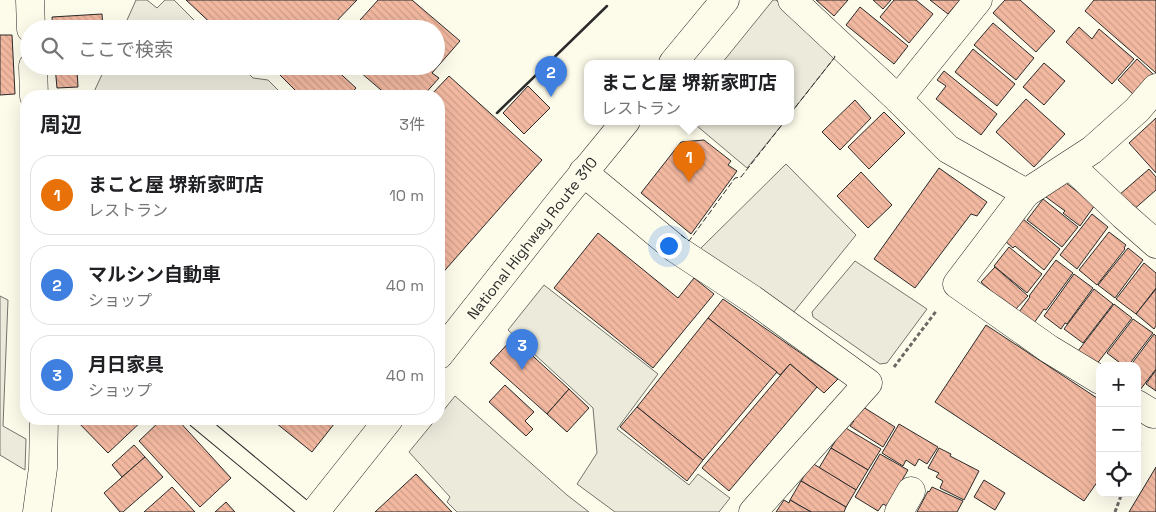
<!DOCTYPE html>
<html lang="ja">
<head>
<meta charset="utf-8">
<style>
	body { margin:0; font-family:"Space Grotesk","Noto Sans JP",sans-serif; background:#f6f6f6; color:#202124 }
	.controls { position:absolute; right:15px; bottom:15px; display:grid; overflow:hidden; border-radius:10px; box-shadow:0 5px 20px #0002 }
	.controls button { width:45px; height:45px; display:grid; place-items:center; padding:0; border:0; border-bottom:1px solid #e0e0e0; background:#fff; color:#202124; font:25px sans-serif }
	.you { position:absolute; left:668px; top:245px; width:18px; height:18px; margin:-12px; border:4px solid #fff; border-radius:50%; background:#1a73e8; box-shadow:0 0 0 8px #1a73e833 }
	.badge { display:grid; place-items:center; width:32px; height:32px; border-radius:50%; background:#d93025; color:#fff; font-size:16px; font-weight:700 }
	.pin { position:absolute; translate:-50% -41px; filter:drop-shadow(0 1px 2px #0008) }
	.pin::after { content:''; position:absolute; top:26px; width:18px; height:15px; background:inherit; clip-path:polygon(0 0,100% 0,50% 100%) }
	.popup { position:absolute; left:584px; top:60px; width:210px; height:65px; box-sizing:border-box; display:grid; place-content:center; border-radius:10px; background:#fff; filter:drop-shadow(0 1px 4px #0005); font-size:16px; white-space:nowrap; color:#757577 }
	.popup b { font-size:19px; color:#202124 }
	.popup::after { content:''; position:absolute; left:50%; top:100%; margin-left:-10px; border:10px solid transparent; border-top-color:#fff }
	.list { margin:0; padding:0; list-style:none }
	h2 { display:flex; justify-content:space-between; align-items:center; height:65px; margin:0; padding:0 20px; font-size:21px }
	h2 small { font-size:16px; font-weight:400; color:#757577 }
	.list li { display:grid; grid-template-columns:32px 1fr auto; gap:15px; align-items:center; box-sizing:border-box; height:80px; margin:0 10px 10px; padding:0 10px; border:1px solid #e0e0e0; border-radius:20px }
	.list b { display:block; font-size:19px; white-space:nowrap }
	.list p { margin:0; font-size:16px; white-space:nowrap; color:#757577 }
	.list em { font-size:16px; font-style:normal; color:#757577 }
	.icon { flex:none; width:28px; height:28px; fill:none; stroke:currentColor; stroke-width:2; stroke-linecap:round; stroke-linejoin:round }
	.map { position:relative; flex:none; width:1156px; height:512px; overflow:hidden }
	.search { position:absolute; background:#fff; box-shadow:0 5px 20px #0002; left:20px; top:20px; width:425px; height:55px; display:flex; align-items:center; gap:12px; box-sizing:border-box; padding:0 18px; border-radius:28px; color:#757577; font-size:19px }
	.panel { position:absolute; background:#fff; box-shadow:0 5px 20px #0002; left:20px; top:90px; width:425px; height:335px; border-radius:20px }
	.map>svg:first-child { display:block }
	.parking { fill:#eceadb; stroke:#74746e }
	.building { fill:url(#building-back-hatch); stroke:#2b2b2b }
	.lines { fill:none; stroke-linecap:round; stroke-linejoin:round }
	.lane-casing { stroke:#2b2b2b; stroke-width:18 }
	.street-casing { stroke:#2b2b2b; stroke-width:29 }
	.secondary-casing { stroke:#2b2b2b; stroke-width:29 }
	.highway-casing { stroke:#2b2b2b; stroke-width:29 }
	.path { stroke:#6a6964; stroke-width:3; stroke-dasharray:4 2.5; stroke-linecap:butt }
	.lane { stroke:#fdfbea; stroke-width:16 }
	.street { stroke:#fdfbea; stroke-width:28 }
	.secondary { stroke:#fdfbea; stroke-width:28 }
	.highway { stroke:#fdfbea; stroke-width:28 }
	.fence { stroke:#2b2b2b; stroke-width:1; stroke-dasharray:6 2.5; stroke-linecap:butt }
	.wall { stroke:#2b2b2b; stroke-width:2.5 }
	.labels { text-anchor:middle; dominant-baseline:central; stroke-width:4; stroke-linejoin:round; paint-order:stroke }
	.street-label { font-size:15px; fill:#2b2b2b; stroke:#fdfbea }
</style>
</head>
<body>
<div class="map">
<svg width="1156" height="512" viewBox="0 0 1156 512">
	<defs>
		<pattern id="building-back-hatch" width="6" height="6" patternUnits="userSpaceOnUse" patternTransform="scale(1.25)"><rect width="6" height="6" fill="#f2b8a0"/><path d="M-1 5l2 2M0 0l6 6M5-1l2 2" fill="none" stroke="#d09e8a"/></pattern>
	</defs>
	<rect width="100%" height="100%" fill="#fdfbea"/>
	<g class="parking">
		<path d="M 136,0 L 147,0 L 157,8 L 165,0 L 174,0 L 203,29 L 123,29 Z"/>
		<path d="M 773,0 L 776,0 L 835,57 L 790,114 L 790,63 L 722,63 Z"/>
		<path d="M 106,66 L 241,66 L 253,78 L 268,80 L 284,96 L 92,96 Z"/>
		<path d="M 691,121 L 785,121 L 747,168 Z"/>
		<path d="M 786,164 L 856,235 L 793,313 L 700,249 Z"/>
		<path d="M 855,261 L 927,309 L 887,363 L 880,364 L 813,317 L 812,312 Z"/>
		<path d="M 544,285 L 658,374 L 617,429 L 689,485 L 698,474 L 730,498 L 719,512 L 615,512 L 577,484 L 597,453 L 593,408 L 508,330 Z"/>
		<path d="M 0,296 L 8,300 L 3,426 L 26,439 L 25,470 L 0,455 Z"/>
		<path d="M 455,396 L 567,495 L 589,512 L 457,512 L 447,502 L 450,497 L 409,452 L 436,419 L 439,419 L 439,416 Z"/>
	</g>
	<g class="building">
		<path d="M 186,0 L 357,0 L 329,29 L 217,29 Z"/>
		<path d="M 378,0 L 412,0 L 460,41 L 432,73 L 439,78 L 423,96 L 388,96 L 353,66 L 436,66 L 436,29 L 352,29 Z"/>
		<path d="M 816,0 L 848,0 L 834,16 Z"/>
		<path d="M 873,0 L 891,0 L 883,9 Z"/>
		<path d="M 894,0 L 916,0 L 933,14 L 909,43 L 880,17 Z"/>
		<path d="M 930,0 L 960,0 L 948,14 Z"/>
		<path d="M 1005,0 L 1020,0 L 1055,31 L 1036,52 L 993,13 Z"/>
		<path d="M 1094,0 L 1156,0 L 1156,73 L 1085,11 Z"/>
		<path d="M 860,7 L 908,46 L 894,64 L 846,25 Z"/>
		<path d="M 102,14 L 103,29 L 53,29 L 52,17 Z"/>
		<path d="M 993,23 L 1034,58 L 1016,80 L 974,45 Z"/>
		<path d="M 1079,27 L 1092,39 L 1099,29 L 1134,59 L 1112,84 L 1066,42 Z"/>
		<path d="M 0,35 L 12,35 L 15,94 L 0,95 Z"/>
		<path d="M 973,49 L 1015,84 L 997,106 L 955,72 Z"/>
		<path d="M 1137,59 L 1154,75 L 1135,96 L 1118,80 Z"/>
		<path d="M 1044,63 L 1065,81 L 1044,105 L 1023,87 Z"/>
		<path d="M 55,66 L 89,66 L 90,69 L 77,70 L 78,87 L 57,88 Z"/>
		<path d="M 256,66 L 332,66 L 356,88 L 349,96 L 301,96 L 272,67 L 258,68 Z"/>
		<path d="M 944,71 L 997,114 L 981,135 L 936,99 L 946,86 L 937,80 Z"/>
		<path d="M 449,76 L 542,160 L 439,277 L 439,96 L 430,96 Z"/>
		<path d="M 528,86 L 550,108 L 524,134 L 503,113 Z"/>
		<path d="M 1026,99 L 1065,134 L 1034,167 L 996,132 Z"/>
		<path d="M 855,100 L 871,118 L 840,150 L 822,132 Z"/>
		<path d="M 884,112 L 905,133 L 869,169 L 848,147 Z"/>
		<path d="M 1156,118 L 1156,173 L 1129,143 Z"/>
		<path d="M 704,140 L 731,161 L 728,165 L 737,171 L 691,234 L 641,193 L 681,142 Z"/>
		<path d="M 939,168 L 987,202 L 977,216 L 971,214 L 915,288 L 874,259 Z"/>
		<path d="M 1149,169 L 1156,177 L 1156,190 L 1132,211 L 1119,195 Z"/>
		<path d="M 861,172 L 892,205 L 868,228 L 837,196 Z"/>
		<path d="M 1056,183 L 1066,183 L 1095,205 L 1080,226 L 1063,213 L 1065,211 L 1046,197 Z"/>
		<path d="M 1043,199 L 1078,227 L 1062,247 L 1027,220 Z"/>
		<path d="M 1092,214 L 1108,227 L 1077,269 L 1060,255 Z"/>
		<path d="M 1023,219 L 1060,249 L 1044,270 L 1015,246 L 1013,248 L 1005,241 Z"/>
		<path d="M 1109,232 L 1126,245 L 1124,248 L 1125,249 L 1097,285 L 1079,270 Z"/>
		<path d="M 598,233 L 678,298 L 694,278 L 714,294 L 653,368 L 554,288 Z"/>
		<path d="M 1009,247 L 1042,274 L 1027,293 L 994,266 Z"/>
		<path d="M 1128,248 L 1143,260 L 1115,298 L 1098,285 Z"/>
		<path d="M 1056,260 L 1073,273 L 1046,310 L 1044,309 L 1034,323 L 1019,312 L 1030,297 L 1029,296 Z"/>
		<path d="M 1144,263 L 1156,273 L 1156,288 L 1136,314 L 1116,299 Z"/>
		<path d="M 995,267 L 1028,296 L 1014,311 L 981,282 Z"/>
		<path d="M 1074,274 L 1093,288 L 1067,324 L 1065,323 L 1061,329 L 1044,316 Z"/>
		<path d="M 1094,289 L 1113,304 L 1083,343 L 1064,329 Z"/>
		<path d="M 1156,289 L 1156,326 L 1154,329 L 1136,314 Z"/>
		<path d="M 723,299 L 838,379 L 824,393 L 790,364 L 780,375 L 708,318 Z"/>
		<path d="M 1114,304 L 1132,318 L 1096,365 L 1078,351 Z"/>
		<path d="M 708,318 L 777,372 L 703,460 L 637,407 Z"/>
		<path d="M 1133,319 L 1153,333 L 1128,366 L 1124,366 L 1107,353 Z"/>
		<path d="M 986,325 L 1100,400 L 1100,478 L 1084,501 L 935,402 Z"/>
		<path d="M 1154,334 L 1156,336 L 1156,369 L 1140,390 L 1137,388 L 1137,366 L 1130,366 Z"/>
		<path d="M 513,338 L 569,389 L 547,414 L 490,363 Z"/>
		<path d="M 790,364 L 817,387 L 729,491 L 702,468 Z"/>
		<path d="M 1156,370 L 1156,391 L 1146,384 Z"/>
		<path d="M 505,385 L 534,412 L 525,421 L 533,429 L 526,436 L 489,402 Z"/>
		<path d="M 569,389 L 589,408 L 567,432 L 547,414 Z"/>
		<path d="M 860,405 L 895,427 L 883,447 L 850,426 L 854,421 L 851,419 Z"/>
		<path d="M 637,407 L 703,460 L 687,481 L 620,427 Z"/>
		<path d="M 75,419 L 144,419 L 108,453 Z"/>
		<path d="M 162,419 L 177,419 L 231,478 L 200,507 L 139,441 Z"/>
		<path d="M 271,419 L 338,419 L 312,452 Z"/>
		<path d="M 899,424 L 938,447 L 927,464 L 919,459 L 915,466 L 906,460 L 903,466 L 882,453 Z"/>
		<path d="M 844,427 L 881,449 L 868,470 L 831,448 Z"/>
		<path d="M 134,445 L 145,457 L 122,477 L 112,465 Z"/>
		<path d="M 831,448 L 868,470 L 856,490 L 819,468 Z"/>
		<path d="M 939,448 L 951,454 L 950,456 L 979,471 L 964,500 L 940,488 L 943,481 L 936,477 L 939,473 L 928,468 Z"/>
		<path d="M 880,454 L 908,470 L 887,506 L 883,504 L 878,511 L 855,497 Z"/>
		<path d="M 145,457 L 163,477 L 123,512 L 120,512 L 104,493 Z"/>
		<path d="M 812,463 L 856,490 L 846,507 L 801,481 Z"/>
		<path d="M 1156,467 L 1156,512 L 1129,512 Z"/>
		<path d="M 416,474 L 452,512 L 375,512 Z"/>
		<path d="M 984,480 L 1005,493 L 995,510 L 974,497 Z"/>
		<path d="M 801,481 L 846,507 L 844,512 L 811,512 L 790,500 Z"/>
		<path d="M 172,487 L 195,512 L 144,512 Z"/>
		<path d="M 932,487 L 963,501 L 957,512 L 917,512 L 928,491 L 929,492 Z"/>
		<path d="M 784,500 L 789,503 L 790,500 L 811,512 L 776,512 Z"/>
		<path d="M 226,502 L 235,512 L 215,512 Z"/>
	</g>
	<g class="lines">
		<defs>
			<path id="lane" d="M 196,419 L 308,512"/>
			<g id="street">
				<path d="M 792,0 L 898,99 L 948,149 L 1026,193"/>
				<path d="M 898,99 L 978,0"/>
				<path d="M 1070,165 L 1123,215 L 1156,244"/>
				<path d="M 583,172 L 676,249 L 752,299 L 868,383 L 753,512"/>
				<path d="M 1100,380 L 1049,349 L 957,284 L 1026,193 L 1092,150 L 1137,110 L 1156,88"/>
				<path d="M 1137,404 L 1153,414"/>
				<path d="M 899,512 L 911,491"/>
			</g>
			<g id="secondary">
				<path d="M 30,0 L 31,29"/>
				<path d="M 33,66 L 34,96"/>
				<path d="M 37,512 L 43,468 L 44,419"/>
			</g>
			<g id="highway">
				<path d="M 673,63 L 725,0"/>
				<path d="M 439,355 L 563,198 L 626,121"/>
				<path d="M 315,512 L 389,419"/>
			</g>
		</defs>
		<use href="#lane" class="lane-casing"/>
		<use href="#street" class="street-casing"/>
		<use href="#secondary" class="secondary-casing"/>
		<use href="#highway" class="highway-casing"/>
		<g class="path">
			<path d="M 894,367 L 937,310"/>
			<path d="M 1137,451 L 1140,444"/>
			<path d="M 1115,512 L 1122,493"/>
		</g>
		<use href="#lane" class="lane"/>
		<use href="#street" class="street"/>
		<use href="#secondary" class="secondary"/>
		<use href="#highway" class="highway"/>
		<g class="fence">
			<path d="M 790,114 L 835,57 L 834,55"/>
			<path d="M 681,235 L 689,241 L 735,178 L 741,177 L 785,121"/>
		</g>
		<path class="wall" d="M 497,113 L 607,6"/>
	</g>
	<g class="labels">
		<g class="street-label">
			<text transform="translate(532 238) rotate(-52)">National Highway Route 310</text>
		</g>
	</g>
</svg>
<div class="controls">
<button>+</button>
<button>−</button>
<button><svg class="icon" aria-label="locate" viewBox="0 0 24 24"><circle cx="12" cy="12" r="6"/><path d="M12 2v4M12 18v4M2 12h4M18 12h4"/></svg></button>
</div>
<div class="you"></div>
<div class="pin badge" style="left:689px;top:182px;background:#e8710a">1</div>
<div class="popup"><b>まこと屋 堺新家町店</b>レストラン</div>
<div class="pin badge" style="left:551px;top:97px;background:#3f7fe0">2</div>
<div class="pin badge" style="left:522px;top:370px;background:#3f7fe0">3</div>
<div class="search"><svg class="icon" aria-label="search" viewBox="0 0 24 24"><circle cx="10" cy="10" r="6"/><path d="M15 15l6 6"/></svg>ここで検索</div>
<section class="panel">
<h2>周辺<small>3件</small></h2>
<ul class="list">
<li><span class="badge" style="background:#e8710a">1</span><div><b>まこと屋 堺新家町店</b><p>レストラン</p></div><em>10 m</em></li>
<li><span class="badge" style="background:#3f7fe0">2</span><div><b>マルシン自動車</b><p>ショップ</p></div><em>40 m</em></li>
<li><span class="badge" style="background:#3f7fe0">3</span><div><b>月日家具</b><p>ショップ</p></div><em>40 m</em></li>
</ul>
</section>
</div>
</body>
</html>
